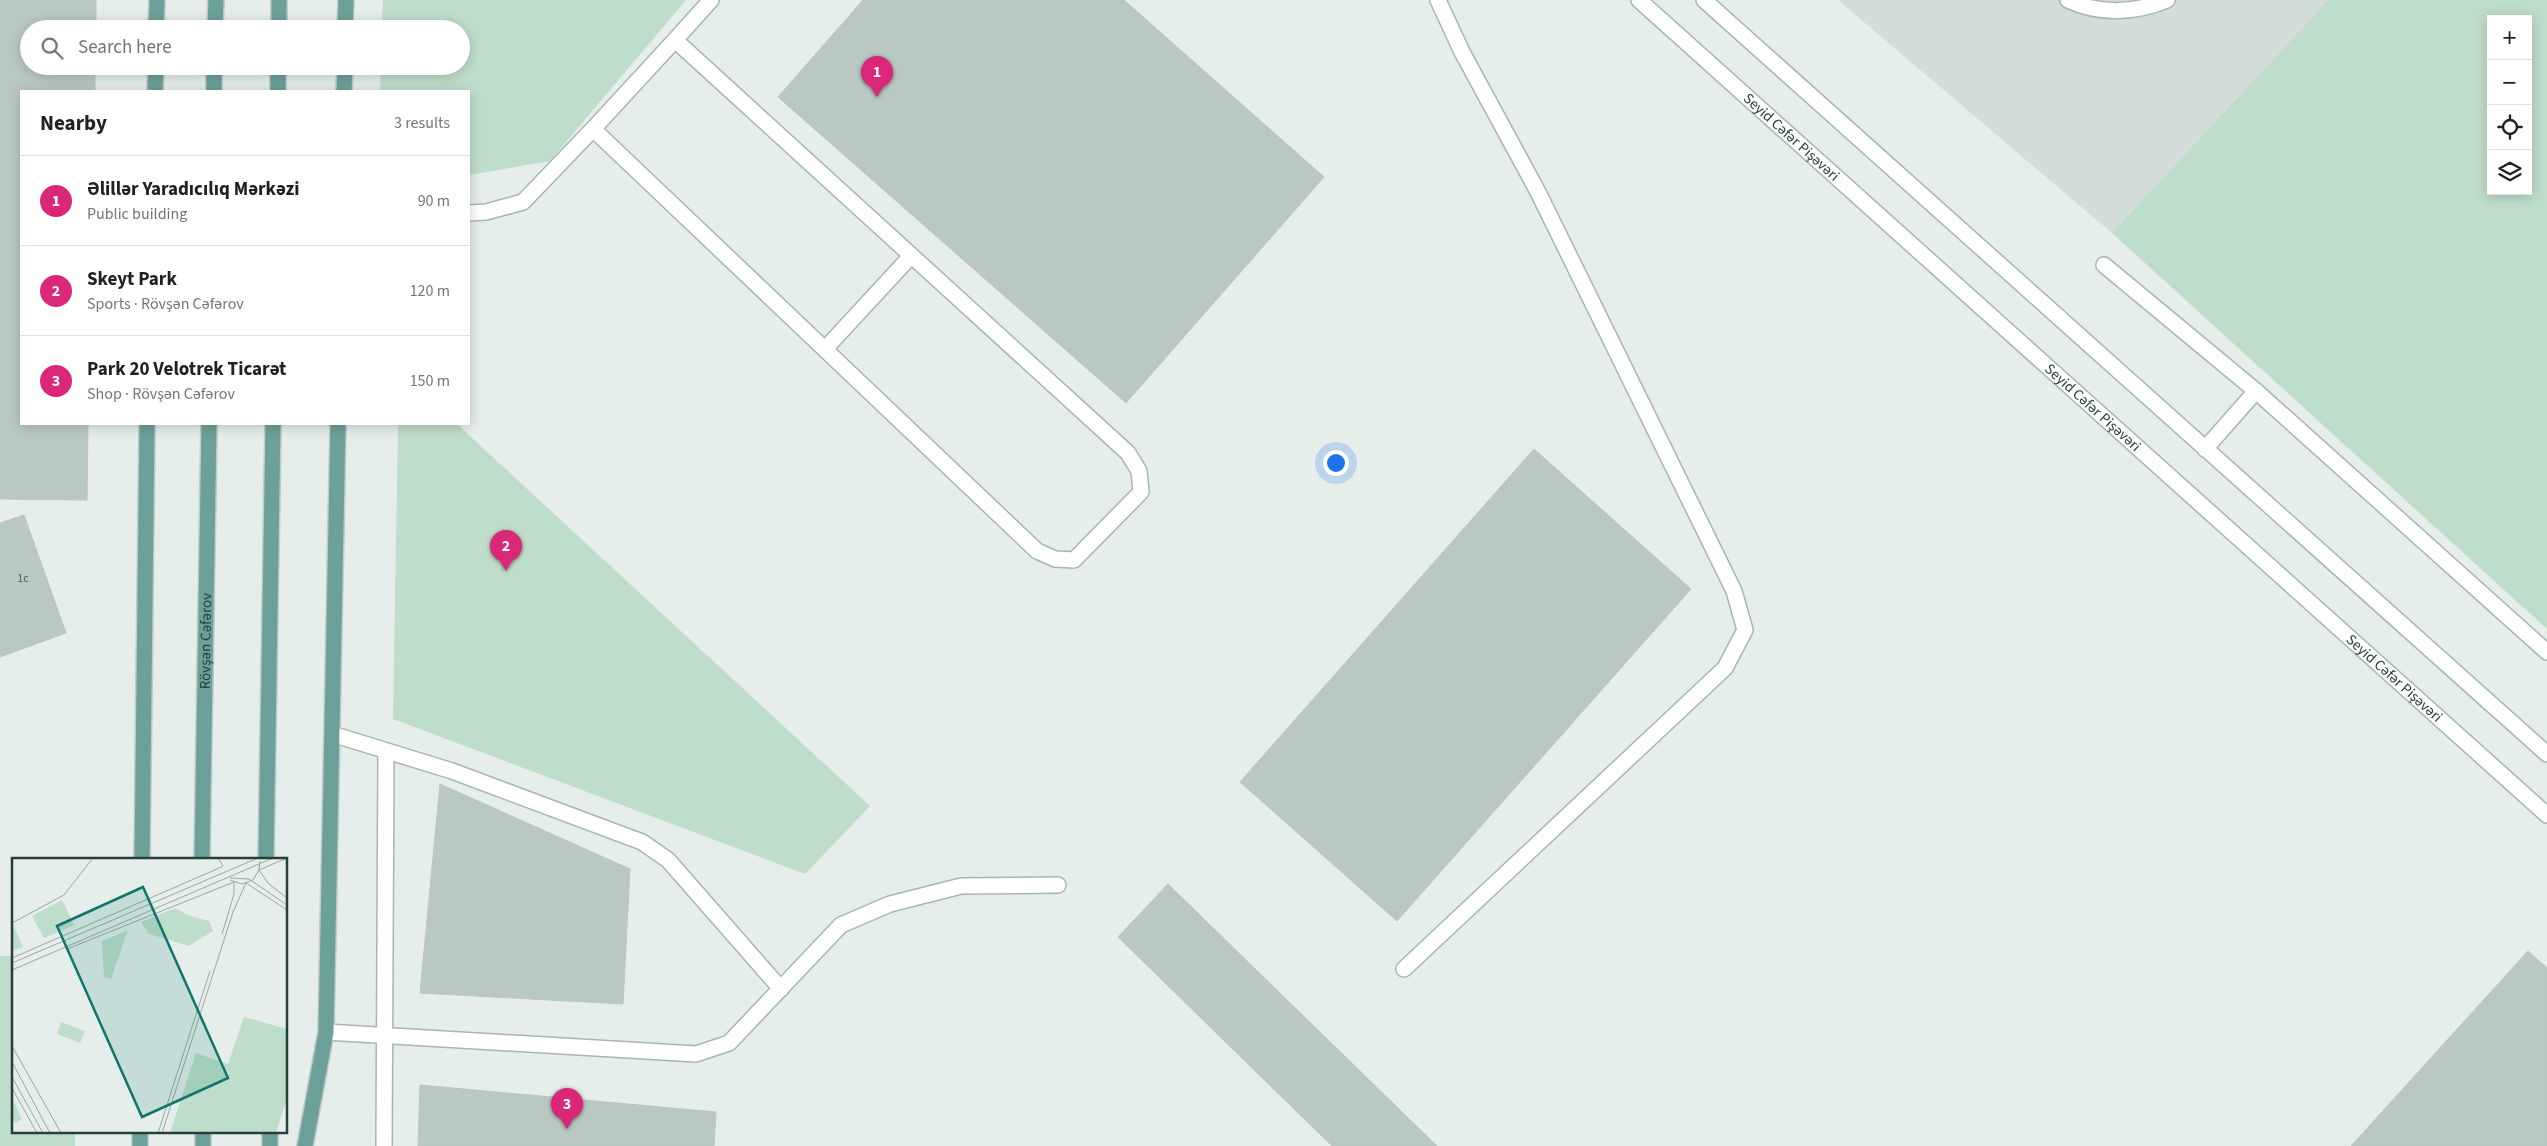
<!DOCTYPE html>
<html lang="en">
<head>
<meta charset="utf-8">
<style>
	body { margin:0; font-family:"Source Sans 3",sans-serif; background:#f2f2f2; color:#202124 }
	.controls { position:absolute; right:15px; top:15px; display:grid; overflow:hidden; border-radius:0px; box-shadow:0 2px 12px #0003 }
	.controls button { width:45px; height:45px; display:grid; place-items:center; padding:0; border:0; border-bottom:1px solid #e0e0e0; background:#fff; color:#202124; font:25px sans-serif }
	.you { position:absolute; left:1335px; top:462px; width:18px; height:18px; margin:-12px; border:4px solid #fff; border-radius:50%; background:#1a73e8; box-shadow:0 0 0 8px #1a73e833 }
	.badge { display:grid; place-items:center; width:32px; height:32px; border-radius:50%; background:#db2777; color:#fff; font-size:16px; font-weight:700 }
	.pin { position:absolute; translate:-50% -41px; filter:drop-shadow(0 1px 2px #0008) }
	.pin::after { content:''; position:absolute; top:26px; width:18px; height:15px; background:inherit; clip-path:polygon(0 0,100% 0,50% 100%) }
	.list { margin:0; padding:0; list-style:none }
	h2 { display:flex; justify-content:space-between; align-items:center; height:65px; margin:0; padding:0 20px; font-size:21px }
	h2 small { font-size:16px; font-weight:400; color:#757577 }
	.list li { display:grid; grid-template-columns:32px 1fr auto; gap:15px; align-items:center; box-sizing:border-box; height:90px; padding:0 20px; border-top:1px solid #e0e0e0 }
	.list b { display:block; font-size:19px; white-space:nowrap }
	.list p { margin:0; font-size:16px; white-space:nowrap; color:#757577 }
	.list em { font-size:16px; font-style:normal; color:#757577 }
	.icon { flex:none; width:28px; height:28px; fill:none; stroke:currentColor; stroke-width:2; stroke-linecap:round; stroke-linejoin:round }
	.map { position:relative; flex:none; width:2547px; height:1146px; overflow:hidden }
	.search { position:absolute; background:#fff; box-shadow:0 2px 12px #0003; left:20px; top:20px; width:450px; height:55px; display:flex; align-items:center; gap:12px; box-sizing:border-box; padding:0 18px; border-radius:28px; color:#757577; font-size:19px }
	.panel { position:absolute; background:#fff; box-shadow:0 2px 12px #0003; left:20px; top:90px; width:450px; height:335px; border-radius:0px }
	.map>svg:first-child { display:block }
	.built { fill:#d3ddda }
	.green { fill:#bfddcb; fill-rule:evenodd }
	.building { fill:#bac8c4; stroke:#b8c7c2 }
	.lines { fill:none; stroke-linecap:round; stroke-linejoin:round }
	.minor-casing { stroke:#a8b6b3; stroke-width:18 }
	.major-casing { stroke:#c2c9c8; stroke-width:18 }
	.minor { stroke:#fff; stroke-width:15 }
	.major { stroke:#6ca199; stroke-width:15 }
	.labels { text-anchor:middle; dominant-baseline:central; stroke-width:4.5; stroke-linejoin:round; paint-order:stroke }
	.number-label { font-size:12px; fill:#4a615d }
	.street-label { font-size:15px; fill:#253f3b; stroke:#f6faf8 }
	.inset-road { fill:none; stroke:#98a8a5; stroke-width:1 }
	.view { fill:#0f766e; fill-opacity:0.15; stroke:#0f766e; stroke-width:2.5 }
	.inset-edge { fill:none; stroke:#253f3b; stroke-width:2.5 }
</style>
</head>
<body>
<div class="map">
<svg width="2547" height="1146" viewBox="0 0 2547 1146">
	<rect width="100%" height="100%" fill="#e5eeeb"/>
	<path class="built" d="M 1838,0 L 2328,0 L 2112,233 Z"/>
	<g class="green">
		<path d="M 383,0 L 686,0 L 550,161 L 469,175 L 469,91 L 380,91 L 381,66 L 461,66 L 461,29 L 382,29 Z"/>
		<path d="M 2328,0 L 2547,0 L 2547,629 L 2112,233 ZM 2491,19 L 2528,19 L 2528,191 L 2491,191 Z"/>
		<path d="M 398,424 L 457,424 L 870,806 L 805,874 L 393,719 Z"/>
		<path d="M 0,956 L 14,956 L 14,1132 L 75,1132 L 75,1146 L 0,1146 Z"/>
	</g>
	<g class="building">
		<path d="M 0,0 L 96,0 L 96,29 L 29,29 L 29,66 L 95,66 L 95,91 L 21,91 L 21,424 L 88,424 L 87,500 L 0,499 Z"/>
		<path d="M 863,0 L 1124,0 L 1324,177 L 1126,403 L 778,97 Z"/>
		<path d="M 1534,449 L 1691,589 L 1397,921 L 1240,782 Z"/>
		<path d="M 24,515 L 66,633 L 0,657 L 0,523 Z"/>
		<path d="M 440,784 L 630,869 L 623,1004 L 420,993 Z"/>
		<path d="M 1168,884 L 1437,1146 L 1332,1146 L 1118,937 Z"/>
		<path d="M 2528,951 L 2547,968 L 2547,1146 L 2351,1146 Z"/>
		<path d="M 420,1085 L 716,1112 L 714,1146 L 418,1146 Z"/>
	</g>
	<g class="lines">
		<defs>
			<g id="minor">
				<path id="s1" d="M 1639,0 L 2547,815"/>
				<path d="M 1704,0 L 2547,754"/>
				<path d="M 2068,0 C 2100,15 2135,13 2167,0"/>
				<path d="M 675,40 L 711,0"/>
				<path d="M 469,213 L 486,212 L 523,202 L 593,129 L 675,40 L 1128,453 L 1139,471 L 1141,492 L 1074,560 L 1055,559 L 1037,551 L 593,129"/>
				<path d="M 2104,265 L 2256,391 L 2547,652"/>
				<path d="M 825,349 L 911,256"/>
				<path d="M 2205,449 L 2256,391"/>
				<path d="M 332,734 L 452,771 L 642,842 L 668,860 L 781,989"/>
				<path d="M 1404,969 L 1725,668 L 1745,630 L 1734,591 L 1538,192 L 1462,52 L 1438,0"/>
				<path d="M 326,1032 L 696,1054 L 729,1043 L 841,925 L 890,904 L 961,886 L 1058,885"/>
				<path d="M 384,1146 L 386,751"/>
			</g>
			<g id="major">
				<path d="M 156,29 L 157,0"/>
				<path d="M 215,29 L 216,0"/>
				<path d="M 279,29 L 279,0"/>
				<path d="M 345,29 L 346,0"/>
				<path d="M 155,91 L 156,66"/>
				<path d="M 214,91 L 214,66"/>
				<path d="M 278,91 L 278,66"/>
				<path d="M 344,91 L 345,66"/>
				<path d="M 142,860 L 147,424"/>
				<path id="s2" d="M 202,860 L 209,424"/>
				<path d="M 266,860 L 273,424"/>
				<path d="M 203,1132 L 203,1146"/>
				<path d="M 270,1132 L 270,1146"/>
				<path d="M 140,1146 L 140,1132"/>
				<path d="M 305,1146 L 326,1032 L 338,424"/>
			</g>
		</defs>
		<use href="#minor" class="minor-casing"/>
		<use href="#major" class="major-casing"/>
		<use href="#minor" class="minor"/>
		<use href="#major" class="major"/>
	</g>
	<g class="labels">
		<g class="number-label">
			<text x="23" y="578">1c</text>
		</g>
		<g class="street-label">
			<text stroke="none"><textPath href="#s1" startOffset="205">Seyid Cəfər Pişəvəri</textPath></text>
			<text stroke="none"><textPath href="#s1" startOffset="610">Seyid Cəfər Pişəvəri</textPath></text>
			<text stroke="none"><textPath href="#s2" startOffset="219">Rövşən Cəfərov</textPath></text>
			<text stroke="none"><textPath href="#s1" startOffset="1015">Seyid Cəfər Pişəvəri</textPath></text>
		</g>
	</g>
	<g transform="translate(12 858)">
		<rect width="275" height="275" fill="#e5eeeb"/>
		<path d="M 50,42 L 62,67 L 32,80 L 20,58 ZM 163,50 L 178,58 L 197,63 L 201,73 L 177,88 L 137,76 L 129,64 ZM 1,67 L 11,89 L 0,93 L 0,68 ZM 116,72 L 99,121 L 92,119 L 90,83 ZM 232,159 L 275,171 L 275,240 L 264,275 L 158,275 L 184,195 L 216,206 ZM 49,164 L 73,173 L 68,185 L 45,176 ZM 0,240 L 10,261 L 3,265 L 0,259 Z" fill="#bfddcb"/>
		<path class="inset-road" d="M 275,0 L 247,12 L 256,25 L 275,40M 218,20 L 237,21 L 275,47M 218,22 L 230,26 L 241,22 L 247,12 L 248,3M 234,25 L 275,52M 0,65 L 52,37 L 81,0M 210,76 L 222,36 L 222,24M 55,91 L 222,24M 0,100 L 205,11 L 211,8 L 206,0M 0,105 L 246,0M 0,112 L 261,0M 0,188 L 49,275M 0,204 L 38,275M 0,219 L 31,275M 0,230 L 25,275M 146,275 L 198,113M 150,275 L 221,54 L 234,25"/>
		<path class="view" d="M 131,29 L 216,220 L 130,259 L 45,68 Z"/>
		<rect width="275" height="275" class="inset-edge"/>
	</g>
</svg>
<div class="controls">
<button>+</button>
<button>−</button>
<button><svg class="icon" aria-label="locate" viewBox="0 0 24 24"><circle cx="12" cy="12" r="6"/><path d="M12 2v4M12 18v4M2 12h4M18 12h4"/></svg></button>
<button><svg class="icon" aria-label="layers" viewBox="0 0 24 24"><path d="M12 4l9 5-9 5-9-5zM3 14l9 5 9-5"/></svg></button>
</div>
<div class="you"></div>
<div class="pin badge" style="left:877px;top:97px">1</div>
<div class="pin badge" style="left:506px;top:571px">2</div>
<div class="pin badge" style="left:567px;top:1129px">3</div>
<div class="search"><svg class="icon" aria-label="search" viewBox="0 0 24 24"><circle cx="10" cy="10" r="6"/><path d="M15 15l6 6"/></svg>Search here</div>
<section class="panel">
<h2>Nearby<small>3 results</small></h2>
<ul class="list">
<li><span class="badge">1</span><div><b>Əlillər Yaradıcılıq Mərkəzi</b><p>Public building</p></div><em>90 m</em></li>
<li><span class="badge">2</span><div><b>Skeyt Park</b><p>Sports · Rövşən Cəfərov</p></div><em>120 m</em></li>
<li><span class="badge">3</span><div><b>Park 20 Velotrek Ticarət</b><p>Shop · Rövşən Cəfərov</p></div><em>150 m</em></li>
</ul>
</section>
</div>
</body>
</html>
